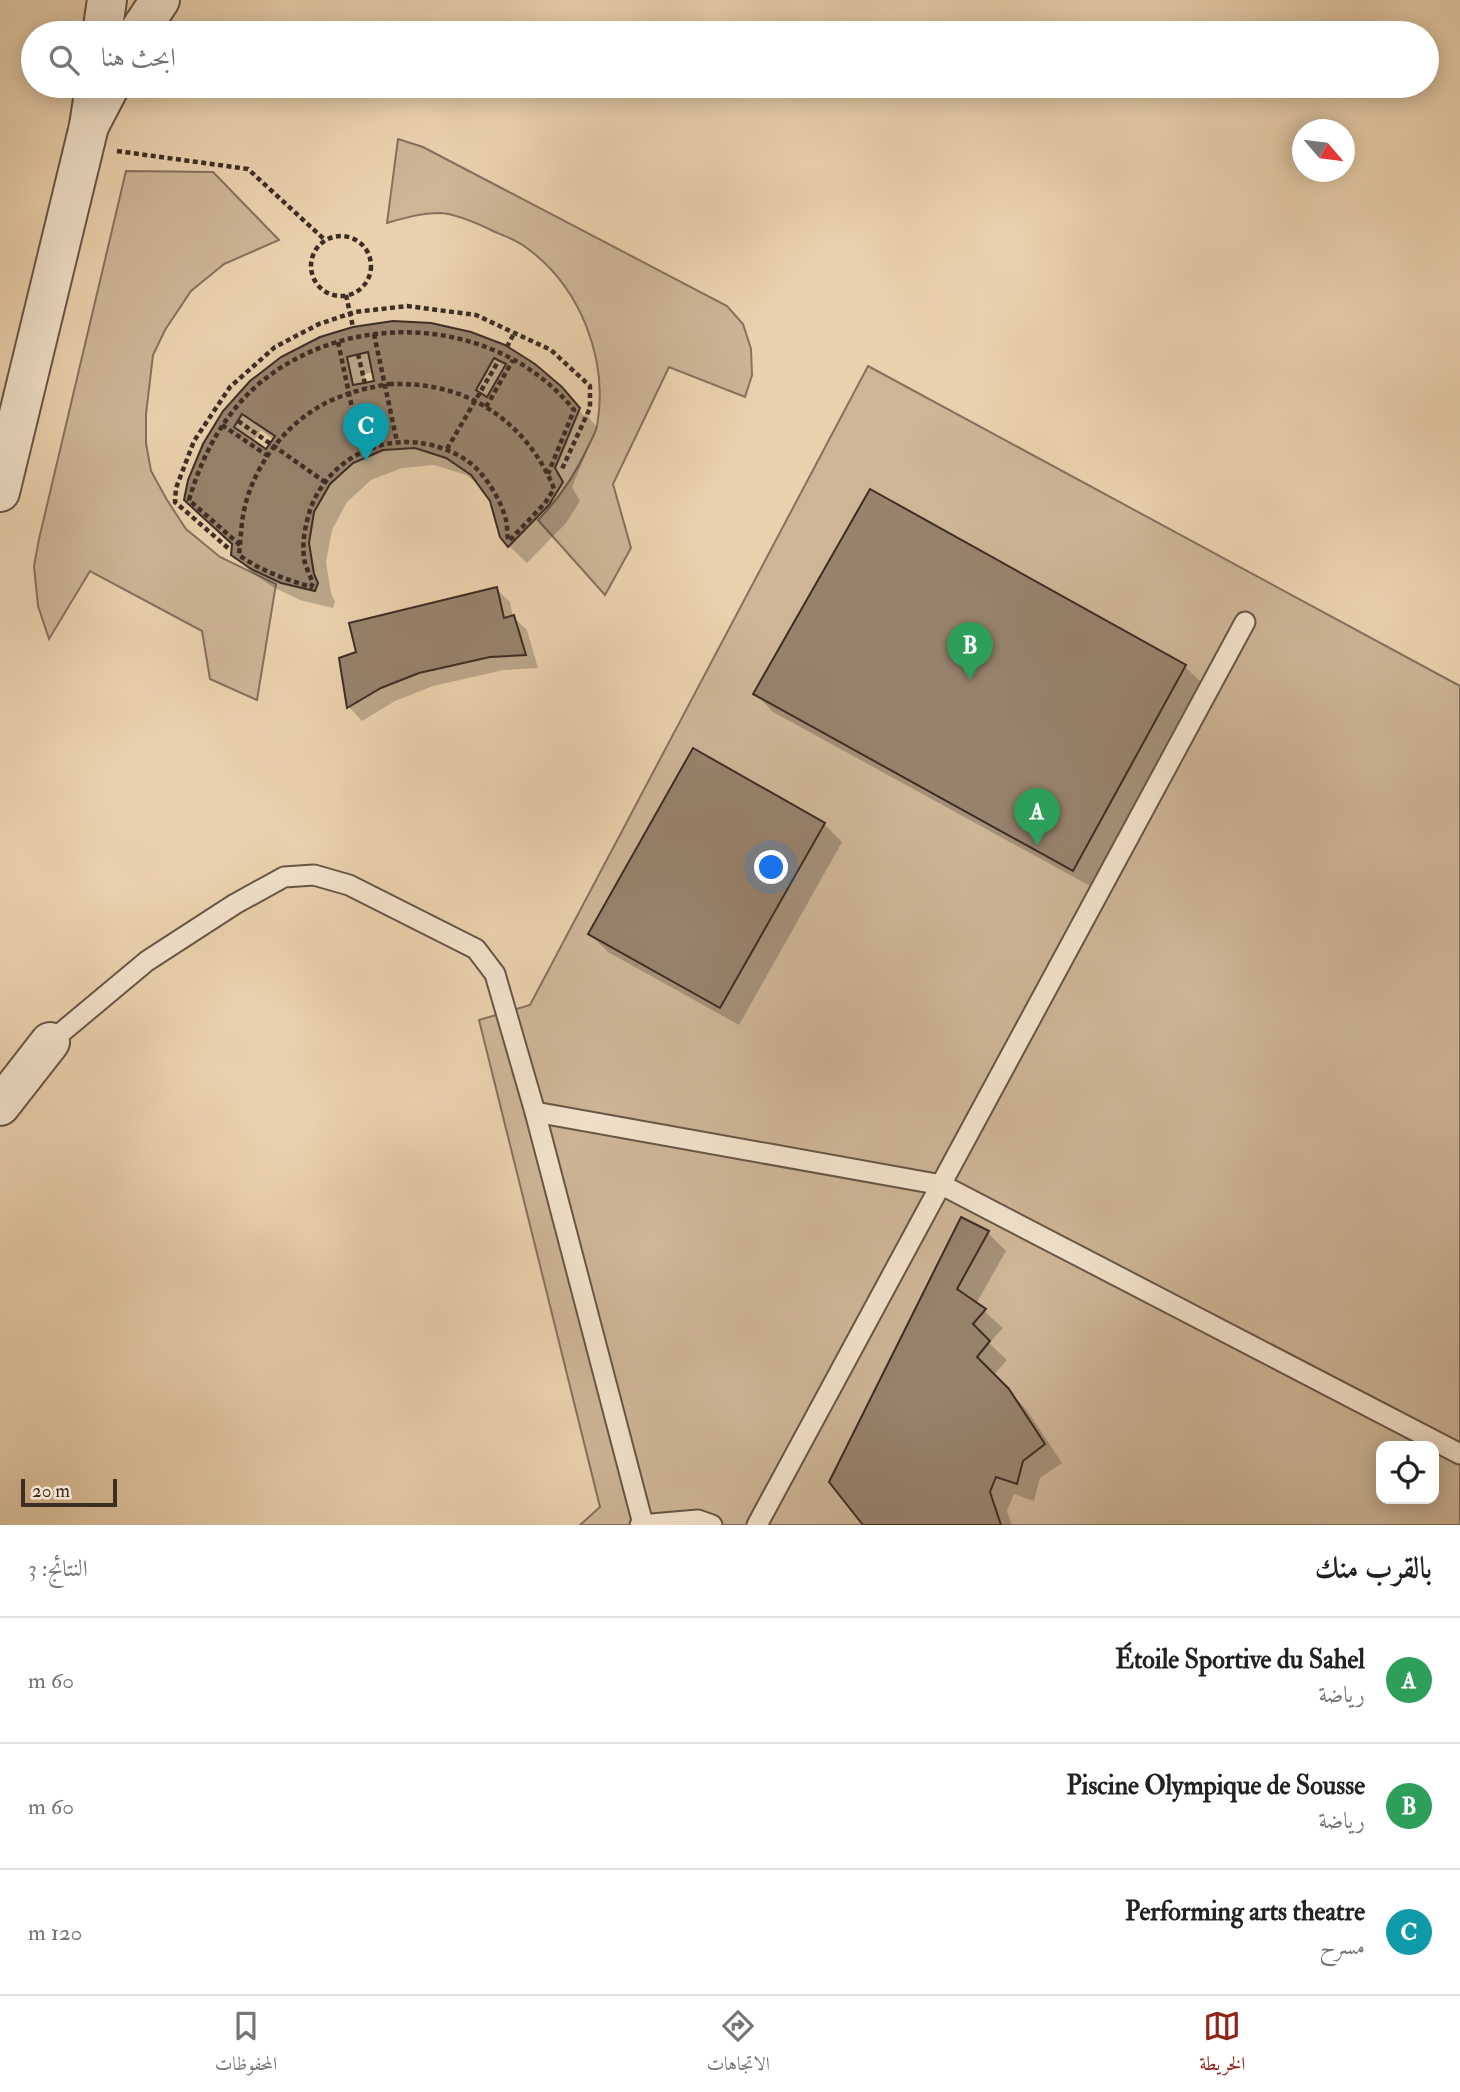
<!DOCTYPE html>
<html lang="ar">
<head>
<meta charset="utf-8">
<style>
	body { margin:0; font-family:"IM FELL Double Pica",Amiri,serif; background:#f2f2f2; color:#222; direction:rtl }
	.controls { position:absolute; right:21px; bottom:21px; display:grid; overflow:hidden; border-radius:14px; box-shadow:0 4px 18px #0003 }
	.controls button { width:63px; height:63px; display:grid; place-items:center; padding:0; border:0; border-bottom:2px solid #e0e0e0; background:#fff; color:#222; font:35px sans-serif }
	.compass { position:absolute; left:1292px; top:119px; width:63px; height:63px; border-radius:50%; background:#fff; box-shadow:0 4px 18px #0003; rotate:118deg }
	.scale { position:absolute; left:21px; bottom:18px; width:96px; box-sizing:border-box; padding-left:7px; border:4px solid #3d2d25; border-top:0; font-size:19px; line-height:24px; white-space:nowrap; color:#3d2d25; -webkit-text-stroke:5px #f1e1ca; paint-order:stroke }
	.you { position:absolute; left:772px; top:868px; width:24px; height:24px; margin:-18px; border:5px solid #fff; border-radius:50%; background:#1a73e8; box-shadow:0 0 0 10px #1a73e833 }
	.badge { display:grid; place-items:center; width:46px; height:46px; border-radius:50%; background:#8f2418; color:#fff; font-size:23px; font-weight:700 }
	.pin { position:absolute; translate:-50% -58px; filter:drop-shadow(0 2px 4px #0008) }
	.pin::after { content:''; position:absolute; top:37px; width:24px; height:21px; background:inherit; clip-path:polygon(0 0,100% 0,50% 100%) }
	.list { margin:0; padding:0; list-style:none }
	h2 { display:flex; justify-content:space-between; align-items:center; height:91px; margin:0; padding:0 28px; font-size:30px }
	h2 small { font-size:23px; font-weight:400; color:#767676 }
	.list li { display:grid; grid-template-columns:46px 1fr auto; gap:21px; align-items:center; box-sizing:border-box; height:126px; padding:0 28px; border-top:2px solid #e0e0e0 }
	.list b { display:block; font-size:26px; white-space:nowrap }
	.list p { margin:0; font-size:23px; white-space:nowrap; color:#767676 }
	.list em { font-size:23px; font-style:normal; color:#767676 }
	.icon { flex:none; width:38px; height:38px; fill:none; stroke:currentColor; stroke-width:2; stroke-linecap:round; stroke-linejoin:round }
	.map { position:relative; flex:none; width:1460px; height:1525px; overflow:hidden; direction:ltr }
	.search { position:absolute; background:#fff; box-shadow:0 4px 18px #0003; left:21px; right:21px; top:21px; height:77px; display:flex; align-items:center; gap:18px; box-sizing:border-box; padding:0 24px; border-radius:38px; color:#767676; font-size:26px }
	.sheet { height:469px; background:#fff }
	nav { display:flex; justify-content:space-around; align-items:center; box-sizing:border-box; height:98px; border-top:2px solid #e0e0e0; background:#fff; font-size:19px; color:#767676 }
	nav a { display:grid; justify-items:center; gap:4px }
	nav .on { color:#8f2418 }
	.map>svg:first-child { display:block }
	.green { fill:#cdb596; stroke:#85715e; stroke-width:2; fill-rule:evenodd }
	.shadow { fill:#0003; fill-rule:evenodd }
	.building { fill:#97826c; stroke:#3d2d25; stroke-width:2; fill-rule:evenodd }
	.lines { fill:none; stroke-linecap:round; stroke-linejoin:round }
	.lane-casing { stroke:#685647; stroke-width:23 }
	.street-casing { stroke:#685647; stroke-width:42 }
	.path { stroke:#3d2d25; stroke-width:4.5; stroke-dasharray:5 3.5; stroke-linecap:butt }
	.lane { stroke:#f1e1ca; stroke-width:19 }
	.street { stroke:#f1e1ca; stroke-width:38 }
</style>
</head>
<body>
<div class="map">
<svg width="1460" height="1525" viewBox="0 0 1460 1525">
	<rect width="100%" height="100%" fill="#ead1ad"/>
	<filter id="stains"><feTurbulence type="fractalNoise" baseFrequency=".00286" numOctaves="4"/><feColorMatrix values="0 0 0 0 .2 0 0 0 0 .09 0 0 0 0 .02 0 0 0 .5 -.17"/></filter>
	<radialGradient id="worn" r=".72"><stop offset=".6" stop-color="#630" stop-opacity="0"/><stop offset="1" stop-color="#630" stop-opacity=".3"/></radialGradient>
	<g class="green">
		<path d="M 398,139 L 423,147 L 727,306 L 743,324 L 751,349 L 752,375 L 745,397 L 669,367 L 613,484 L 631,548 L 605,595 L 538,520 C 560,498 576,473 589,445 C 592,439 596,432 597,426 C 609,359 580,285 524,246 C 516,240 505,236 495,232 C 479,224 458,214 440,213 C 421,213 404,218 387,223 Z"/>
		<path d="M 126,171 L 213,172 L 279,240 L 224,264 L 191,291 L 165,330 L 153,355 L 146,414 L 146,443 L 151,471 L 167,500 L 186,529 L 220,557 L 276,584 L 257,700 L 210,679 L 202,631 L 90,571 L 49,639 L 38,606 L 34,566 L 39,539 Z"/>
		<path d="M 868,366 L 1460,686 L 1460,1525 L 580,1525 L 600,1507 L 479,1020 L 530,1005 ZM 1381,1446 L 1434,1446 L 1434,1499 L 1381,1499 Z"/>
	</g>
	<g class="shadow">
		<path d="M 430,324 L 566,394 L 584,416 L 586,414 L 597,427 L 572,487 L 580,501 L 566,523 L 527,563 L 509,546 L 492,500 L 481,486 L 466,475 L 434,465 L 402,468 L 371,480 L 347,502 L 332,530 L 326,562 L 331,593 L 335,602 L 333,608 L 300,600 L 271,586 L 251,572 L 233,554 L 233,545 L 186,500 L 252,383 ZM 374,372 L 376,382 L 366,384 L 364,374 ZM 261,430 L 274,440 L 266,451 L 253,442 Z"/>
		<path d="M 496,589 L 510,602 L 513,617 L 527,630 L 538,668 L 504,670 L 433,686 L 395,701 L 362,721 L 349,707 L 341,659 Z"/>
		<path d="M 1185,667 L 1203,684 L 1092,887 L 773,712 L 756,694 Z"/>
		<path d="M 824,824 L 842,842 L 739,1025 L 608,952 L 590,934 Z"/>
		<path d="M 962,1219 L 988,1233 L 1006,1251 L 976,1304 L 1003,1328 L 989,1343 L 1007,1360 L 993,1376 L 1026,1409 L 1062,1463 L 1040,1478 L 1034,1501 L 1014,1494 L 1007,1511 L 1012,1525 L 865,1525 Z"/>
	</g>
	<g class="building">
		<path d="M 393,321 L 431,323 L 471,332 L 505,345 L 535,364 L 562,387 L 580,408 L 555,468 L 563,482 L 549,505 L 508,547 L 500,537 L 490,501 L 471,475 L 446,458 L 415,448 L 383,450 L 353,463 L 330,484 L 314,512 L 309,543 L 314,574 L 318,583 L 315,591 L 281,583 L 251,569 L 231,555 L 232,544 L 184,500 L 188,480 L 203,444 L 223,411 L 250,381 L 281,357 L 320,337 L 353,327 ZM 368,352 L 374,381 L 353,385 L 347,357 ZM 494,358 L 506,364 L 487,397 L 476,390 ZM 242,414 L 275,436 L 266,449 L 234,427 Z"/>
		<path d="M 870,489 L 1186,665 L 1073,871 L 753,694 Z"/>
		<path d="M 497,587 L 504,618 L 514,615 L 526,655 L 490,657 L 419,673 L 381,688 L 347,708 L 339,658 L 356,652 L 349,623 Z"/>
		<path d="M 693,748 L 825,823 L 720,1008 L 588,934 Z"/>
		<path d="M 961,1217 L 989,1231 L 957,1289 L 986,1309 L 973,1324 L 990,1341 L 977,1357 L 1009,1389 L 1045,1444 L 1023,1461 L 1017,1484 L 996,1477 L 990,1492 L 1001,1525 L 863,1525 L 829,1482 Z"/>
	</g>
	<g class="lines">
		<defs>
			<g id="lane">
				<path d="M 50,1042 L 147,961 L 235,904 L 284,877 L 314,875 L 349,885 L 476,949 L 495,974 L 535,1112 L 643,1524"/>
				<path d="M 535,1112 L 942,1185 L 1460,1454"/>
				<path d="M 640,1525 L 698,1520 L 712,1525"/>
				<path d="M 757,1525 L 1245,622"/>
			</g>
			<g id="street">
				<path d="M 102,33 L 107,0"/>
				<path d="M 138,33 L 160,0"/>
				<path d="M 95,86 L 89,126 L 110,86"/>
				<path d="M 0,492 L 89,126"/>
				<path d="M 0,1106 L 50,1042"/>
			</g>
		</defs>
		<use href="#lane" class="lane-casing"/>
		<use href="#street" class="street-casing"/>
		<g class="path">
			<path d="M 117,151 L 248,169 L 325,240"/>
			<circle cx="341" cy="266" r="30"/>
			<path d="M 346,295 L 353,327"/>
			<path d="M 374,334 L 397,442"/>
			<path d="M 338,342 L 361,450"/>
			<path d="M 507,347 L 514,333"/>
			<path d="M 358,354 L 366,388"/>
			<path d="M 389,384 C 405,384 421,384 437,388 C 490,398 535,439 554,489 L 545,503 L 509,541 C 506,534 508,527 506,520 C 501,501 490,483 477,469 C 466,458 450,450 435,446 C 383,431 328,459 310,510 C 305,526 301,546 305,563 C 307,569 310,576 313,583 L 311,587 C 285,579 261,571 239,555 C 241,538 241,522 245,506 C 257,458 294,413 342,396 C 357,390 373,387 389,384 Z"/>
			<path d="M 486,407 L 513,360"/>
			<path d="M 238,421 L 325,482"/>
			<path d="M 222,425 L 268,456"/>
			<path d="M 447,449 L 499,360"/>
			<path d="M 240,545 L 189,500 C 201,459 220,421 251,391 C 340,307 496,313 574,410 L 548,474"/>
			<path d="M 228,548 L 175,502 L 176,488 L 194,441 L 230,387 L 275,347 L 319,324 L 355,312 L 407,306 L 476,315 L 551,350 L 590,386 L 590,408 L 562,469"/>
		</g>
		<use href="#lane" class="lane"/>
		<use href="#street" class="street"/>
	</g>
	<rect width="100%" height="100%" filter="url(#stains)"/>
	<rect width="100%" height="100%" fill="url(#worn)"/>
</svg>
<div class="controls">
<button><svg class="icon" aria-label="locate" viewBox="0 0 24 24"><circle cx="12" cy="12" r="6"/><path d="M12 2v4M12 18v4M2 12h4M18 12h4"/></svg></button>
</div>
<svg class="compass" viewBox="-18 -18 36 36"><path d="M0-13l5 13h-10z" fill="#e53935"/><path d="M0 13l5-13h-10z" fill="#767676"/></svg>
<div class="scale">20 m</div>
<div class="you"></div>
<div class="pin badge" style="left:1037px;top:846px;background:#2e9e5b">A</div>
<div class="pin badge" style="left:970px;top:680px;background:#2e9e5b">B</div>
<div class="pin badge" style="left:366px;top:461px;background:#0f9aa8">C</div>
<div class="search"><svg class="icon" aria-label="search" viewBox="0 0 24 24"><circle cx="10" cy="10" r="6"/><path d="M15 15l6 6"/></svg>ابحث هنا</div>
</div>
<section class="sheet">
<h2>بالقرب منك<small>النتائج: 3</small></h2>
<ul class="list">
<li><span class="badge" style="background:#2e9e5b">A</span><div><b>Étoile Sportive du Sahel</b><p>رياضة</p></div><em>60 m</em></li>
<li><span class="badge" style="background:#2e9e5b">B</span><div><b>Piscine Olympique de Sousse</b><p>رياضة</p></div><em>60 m</em></li>
<li><span class="badge" style="background:#0f9aa8">C</span><div><b>Performing arts theatre</b><p>مسرح</p></div><em>120 m</em></li>
</ul>
</section>
<nav>
<a class="on"><svg class="icon" aria-label="map" viewBox="0 0 24 24"><path d="M3 6l6-2 6 2 6-2v14l-6 2-6-2-6 2zM9 4v14M15 6v14"/></svg>الخريطة</a>
<a><svg class="icon" aria-label="directions" viewBox="0 0 24 24"><path d="M12 3l9 9-9 9-9-9zM9 14v-3h6M13 9l2 2-2 2"/></svg>الاتجاهات</a>
<a><svg class="icon" aria-label="saved" viewBox="0 0 24 24"><path d="M7 4h10v16l-5-4-5 4z"/></svg>المحفوظات</a>
</nav>
</body>
</html>
